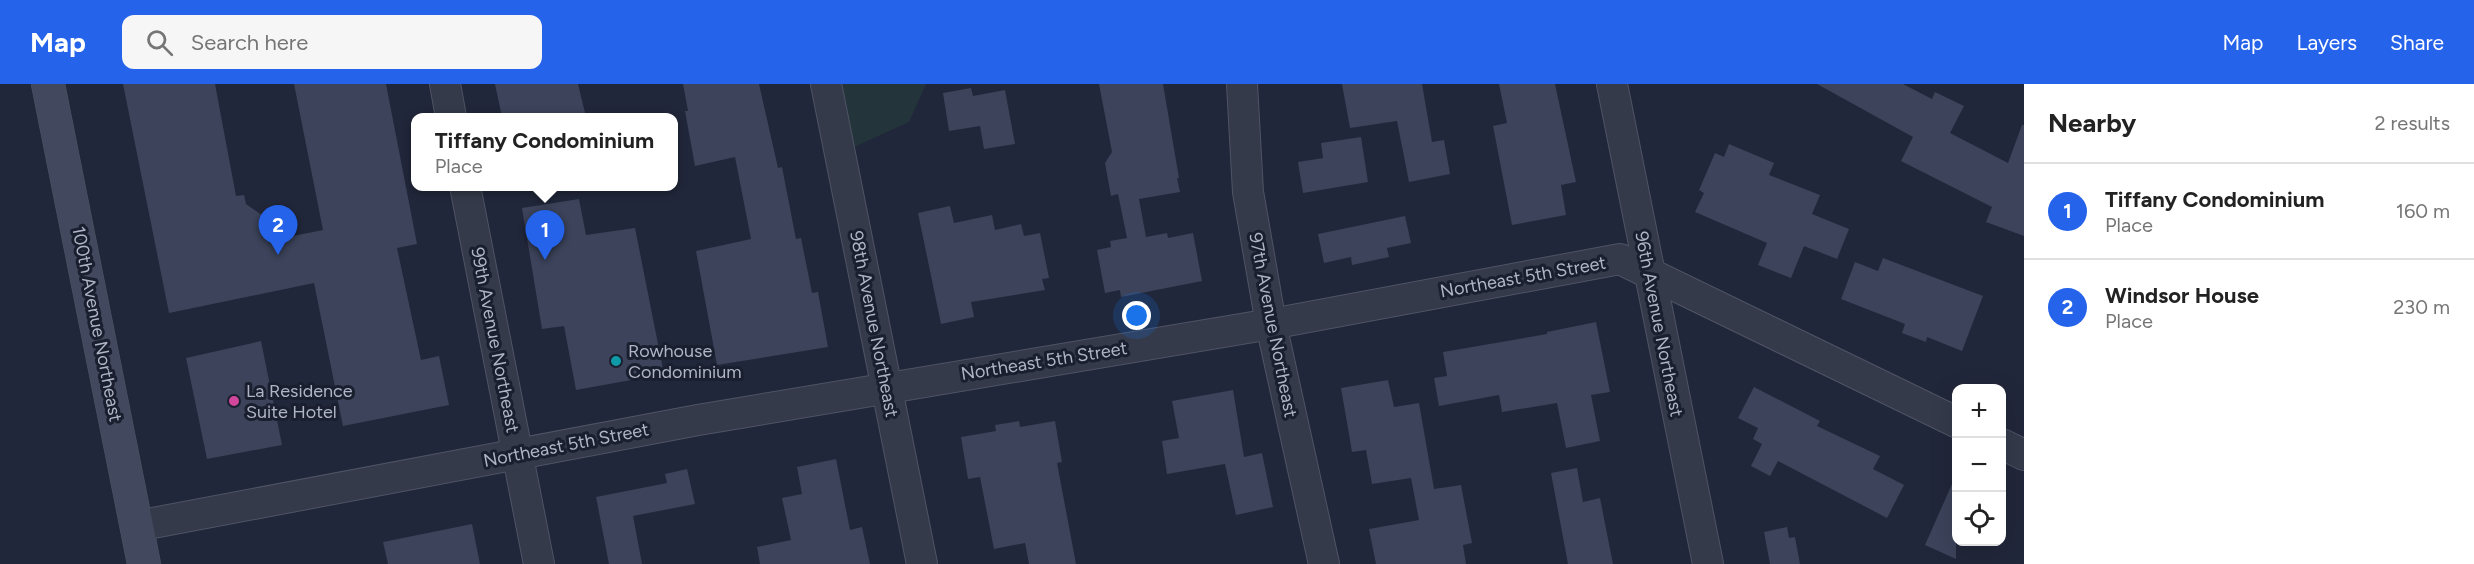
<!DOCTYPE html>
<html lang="en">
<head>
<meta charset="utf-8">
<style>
	body { margin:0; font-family:Figtree,sans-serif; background:#f6f6f6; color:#222 }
	.controls { position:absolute; right:18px; bottom:18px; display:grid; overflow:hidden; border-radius:12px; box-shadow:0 6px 24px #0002 }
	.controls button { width:54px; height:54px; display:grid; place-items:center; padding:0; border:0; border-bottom:2px solid #e0e0e0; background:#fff; color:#222; font:30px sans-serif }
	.you { position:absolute; left:1137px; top:232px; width:21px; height:21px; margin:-15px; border:4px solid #fff; border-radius:50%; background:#1a73e8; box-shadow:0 0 0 9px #1a73e833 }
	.badge { display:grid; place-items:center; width:39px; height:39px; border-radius:50%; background:#2563eb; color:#fff; font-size:20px; font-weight:700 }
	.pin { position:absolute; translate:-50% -50px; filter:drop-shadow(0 2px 3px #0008) }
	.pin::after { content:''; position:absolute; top:32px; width:21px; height:18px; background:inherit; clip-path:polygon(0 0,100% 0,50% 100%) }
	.popup { position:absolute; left:411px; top:29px; width:267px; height:78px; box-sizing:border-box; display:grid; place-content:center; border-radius:12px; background:#fff; filter:drop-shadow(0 2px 4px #0005); font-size:20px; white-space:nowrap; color:#767676 }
	.popup b { font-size:22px; color:#222 }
	.popup::after { content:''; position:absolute; left:50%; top:100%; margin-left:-12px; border:12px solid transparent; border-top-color:#fff }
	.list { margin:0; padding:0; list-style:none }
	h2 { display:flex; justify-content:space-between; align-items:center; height:78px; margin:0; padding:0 24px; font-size:26px }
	h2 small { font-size:20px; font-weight:400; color:#767676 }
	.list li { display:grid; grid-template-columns:39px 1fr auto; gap:18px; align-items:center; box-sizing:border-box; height:96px; padding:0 24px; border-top:2px solid #e0e0e0 }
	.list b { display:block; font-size:22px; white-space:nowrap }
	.list p { margin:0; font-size:20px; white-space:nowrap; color:#767676 }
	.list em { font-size:20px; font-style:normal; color:#767676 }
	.icon { flex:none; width:33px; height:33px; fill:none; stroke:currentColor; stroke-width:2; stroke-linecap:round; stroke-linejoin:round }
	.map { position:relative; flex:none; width:2024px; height:480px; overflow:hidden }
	header { display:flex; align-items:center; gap:36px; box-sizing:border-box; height:84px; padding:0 30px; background:#2563eb; color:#fff }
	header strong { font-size:28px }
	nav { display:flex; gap:33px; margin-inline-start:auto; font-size:21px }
	.search { width:420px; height:54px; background:#f6f6f6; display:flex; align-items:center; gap:15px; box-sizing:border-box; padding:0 21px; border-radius:12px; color:#767676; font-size:22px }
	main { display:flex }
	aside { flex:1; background:#fff }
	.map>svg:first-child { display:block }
	.green { fill:#23343b }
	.building { fill:#3c435a }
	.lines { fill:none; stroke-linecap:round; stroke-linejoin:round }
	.street-casing { stroke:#4f5465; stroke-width:32 }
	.secondary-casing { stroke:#4f5465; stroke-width:34 }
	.street { stroke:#343a4a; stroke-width:30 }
	.secondary { stroke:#42485d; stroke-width:33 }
	.culture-dot { fill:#0f9aa8; stroke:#1a1f2f; stroke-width:2 }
	.hotel-dot { fill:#d1479c; stroke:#1a1f2f; stroke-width:2 }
	.labels { text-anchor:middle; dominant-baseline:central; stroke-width:6; stroke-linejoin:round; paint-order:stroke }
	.street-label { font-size:18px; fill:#afb4c6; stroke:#1a1f2f }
	.poi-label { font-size:18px; fill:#afb4c6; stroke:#1a1f2f; text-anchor:start }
</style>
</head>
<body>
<header>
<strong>Map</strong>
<div class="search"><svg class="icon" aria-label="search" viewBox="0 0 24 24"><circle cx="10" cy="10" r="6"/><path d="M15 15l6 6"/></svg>Search here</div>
<nav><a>Map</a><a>Layers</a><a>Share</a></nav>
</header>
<main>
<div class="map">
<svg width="2024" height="480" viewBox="0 0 2024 480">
	<rect width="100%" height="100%" fill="#21273a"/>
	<path class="green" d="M 842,0 L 926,0 L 909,38 L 854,63 Z"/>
	<g class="building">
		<path d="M 123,0 L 215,0 L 236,112 L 244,111 L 246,120 L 269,136 L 273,156 L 323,146 L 294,0 L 386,0 L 417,160 L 397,164 L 421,276 L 439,272 L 449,321 L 343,342 L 314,199 L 169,229 Z"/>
		<path d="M 495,0 L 578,0 L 586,33 L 502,33 Z"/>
		<path d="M 683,0 L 759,0 L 778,84 L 782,83 L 796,155 L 801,154 L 812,209 L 818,208 L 828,263 L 717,281 L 696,167 L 751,155 L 735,73 L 695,82 L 685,27 L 688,27 Z"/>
		<path d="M 1099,0 L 1163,0 L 1179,94 L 1177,94 L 1180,108 L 1139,115 L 1146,153 L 1167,149 L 1168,154 L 1193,149 L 1202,197 L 1121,213 L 1120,206 L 1105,209 L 1097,166 L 1111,163 L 1110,157 L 1127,154 L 1118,110 L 1111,112 L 1105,79 L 1112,68 Z"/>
		<path d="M 1342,0 L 1422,0 L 1432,58 L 1444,56 L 1450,90 L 1409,98 L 1397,37 L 1350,44 Z"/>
		<path d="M 1499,0 L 1555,0 L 1576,98 L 1561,101 L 1566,131 L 1512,141 L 1493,42 L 1507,39 Z"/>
		<path d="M 1817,0 L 1903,0 L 1932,15 L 1935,8 L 1964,22 L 1950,49 L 2008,79 L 2022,41 L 2024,41 L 2024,152 L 1986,138 L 1992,123 L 1901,77 L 1913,53 Z"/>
		<path d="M 971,4 L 973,12 L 1005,6 L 1015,60 L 984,65 L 980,42 L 949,47 L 943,9 Z"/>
		<path d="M 1361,53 L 1368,98 L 1303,109 L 1298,78 L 1323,74 L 1321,59 Z"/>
		<path d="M 1729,60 L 1774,79 L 1769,91 L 1820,111 L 1812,130 L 1849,145 L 1837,175 L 1804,162 L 1791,194 L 1758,181 L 1767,159 L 1695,128 L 1704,109 L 1699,106 L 1715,69 L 1724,73 Z"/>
		<path d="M 579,115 L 586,151 L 635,144 L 664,290 L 576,306 L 564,242 L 542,245 L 522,124 Z"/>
		<path d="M 950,122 L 954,139 L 992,131 L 995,146 L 1021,140 L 1024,152 L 1040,149 L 1049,194 L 1042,195 L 1045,206 L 971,218 L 974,233 L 941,240 L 918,129 Z"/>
		<path d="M 1405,132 L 1411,159 L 1387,164 L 1389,173 L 1352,181 L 1351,173 L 1324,179 L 1318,150 Z"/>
		<path d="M 1883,174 L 1983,212 L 1962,267 L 1927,253 L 1926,258 L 1902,249 L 1905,240 L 1841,215 L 1855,178 L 1878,187 Z"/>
		<path d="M 1596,238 L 1610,308 L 1591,311 L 1600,357 L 1566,364 L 1557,319 L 1502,328 L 1499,311 L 1439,322 L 1434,294 L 1447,292 L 1443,268 L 1547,250 L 1547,248 Z"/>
		<path d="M 261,257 L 282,361 L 207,375 L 186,274 Z"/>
		<path d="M 1388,296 L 1394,323 L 1419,319 L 1434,405 L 1461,401 L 1472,459 L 1463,461 L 1466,480 L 1376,480 L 1369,445 L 1419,436 L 1411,394 L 1372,400 L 1366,366 L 1352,368 L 1341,304 Z"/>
		<path d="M 1754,303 L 1820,337 L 1817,342 L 1880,372 L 1873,385 L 1904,401 L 1887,434 L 1778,377 L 1770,392 L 1751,382 L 1762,360 L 1753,355 L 1758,344 L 1738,334 Z"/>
		<path d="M 1233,306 L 1244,373 L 1262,369 L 1273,423 L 1236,431 L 1225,380 L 1167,390 L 1162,357 L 1179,354 L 1172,317 Z"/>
		<path d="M 1019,337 L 1020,343 L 1055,337 L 1062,378 L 1057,379 L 1076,480 L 1029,480 L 1025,459 L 994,465 L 980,393 L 968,395 L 961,353 L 996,347 L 995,341 Z"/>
		<path d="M 836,375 L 850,446 L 862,443 L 870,480 L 760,480 L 757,463 L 791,456 L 782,414 L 802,410 L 797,383 Z"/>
		<path d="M 1577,384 L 1583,418 L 1600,414 L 1613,480 L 1568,480 L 1551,389 Z"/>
		<path d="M 687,385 L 695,420 L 633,432 L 642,480 L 609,480 L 596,413 L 667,399 L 665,390 Z"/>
		<path d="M 1956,391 L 1956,475 L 1925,461 Z"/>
		<path d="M 472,440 L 480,480 L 388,480 L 383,458 Z"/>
		<path d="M 1787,443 L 1789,454 L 1795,453 L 1800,480 L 1770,480 L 1764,448 Z"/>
	</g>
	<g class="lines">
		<defs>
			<g id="street">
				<path d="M 445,0 L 451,33"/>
				<path d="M 826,0 L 922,480"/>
				<path d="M 1242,0 L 1248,108 L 1271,240 L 1324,480"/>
				<path d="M 1612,0 L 1708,480"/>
				<path d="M 465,102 L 539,480"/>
				<path d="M 2002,360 L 2024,371"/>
				<path d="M 137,442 L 698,336 L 1271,240 L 1620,175 L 1956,338"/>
			</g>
			<path id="secondary" d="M 48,0 L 144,480"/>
		</defs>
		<use href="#street" class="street-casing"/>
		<use href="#secondary" class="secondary-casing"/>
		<use href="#street" class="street"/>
		<use href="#secondary" class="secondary"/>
	</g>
	<circle class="culture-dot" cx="616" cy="277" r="6"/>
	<circle class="hotel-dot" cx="234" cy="317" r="6"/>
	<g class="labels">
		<g class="street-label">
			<text transform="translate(1523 193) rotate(-10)">Northeast 5th Street</text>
			<text transform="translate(97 240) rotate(79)">100th Avenue Northeast</text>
			<text transform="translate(874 240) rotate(79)">98th Avenue Northeast</text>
			<text transform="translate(1659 240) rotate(79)">96th Avenue Northeast</text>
			<text transform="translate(1273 241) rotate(79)">97th Avenue Northeast</text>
			<text transform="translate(495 256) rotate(79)">99th Avenue Northeast</text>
			<text transform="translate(1044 277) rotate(-9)">Northeast 5th Street</text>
			<text transform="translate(566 361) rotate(-11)">Northeast 5th Street</text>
		</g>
		<g class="poi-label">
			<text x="628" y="267">Rowhouse<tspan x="628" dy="21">Condominium</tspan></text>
			<text x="246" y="307">La Residence<tspan x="246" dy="21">Suite Hotel</tspan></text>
		</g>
	</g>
</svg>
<div class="controls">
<button>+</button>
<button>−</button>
<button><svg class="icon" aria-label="locate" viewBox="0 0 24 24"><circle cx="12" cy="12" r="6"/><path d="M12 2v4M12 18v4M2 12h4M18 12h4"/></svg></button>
</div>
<div class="you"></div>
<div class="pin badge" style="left:545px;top:176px">1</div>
<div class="popup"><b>Tiffany Condominium</b>Place</div>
<div class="pin badge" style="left:278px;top:171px">2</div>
</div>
<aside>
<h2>Nearby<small>2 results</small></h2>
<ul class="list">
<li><span class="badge">1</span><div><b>Tiffany Condominium</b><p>Place</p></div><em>160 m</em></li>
<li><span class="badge">2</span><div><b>Windsor House</b><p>Place</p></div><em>230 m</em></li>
</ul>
</aside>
</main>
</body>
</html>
